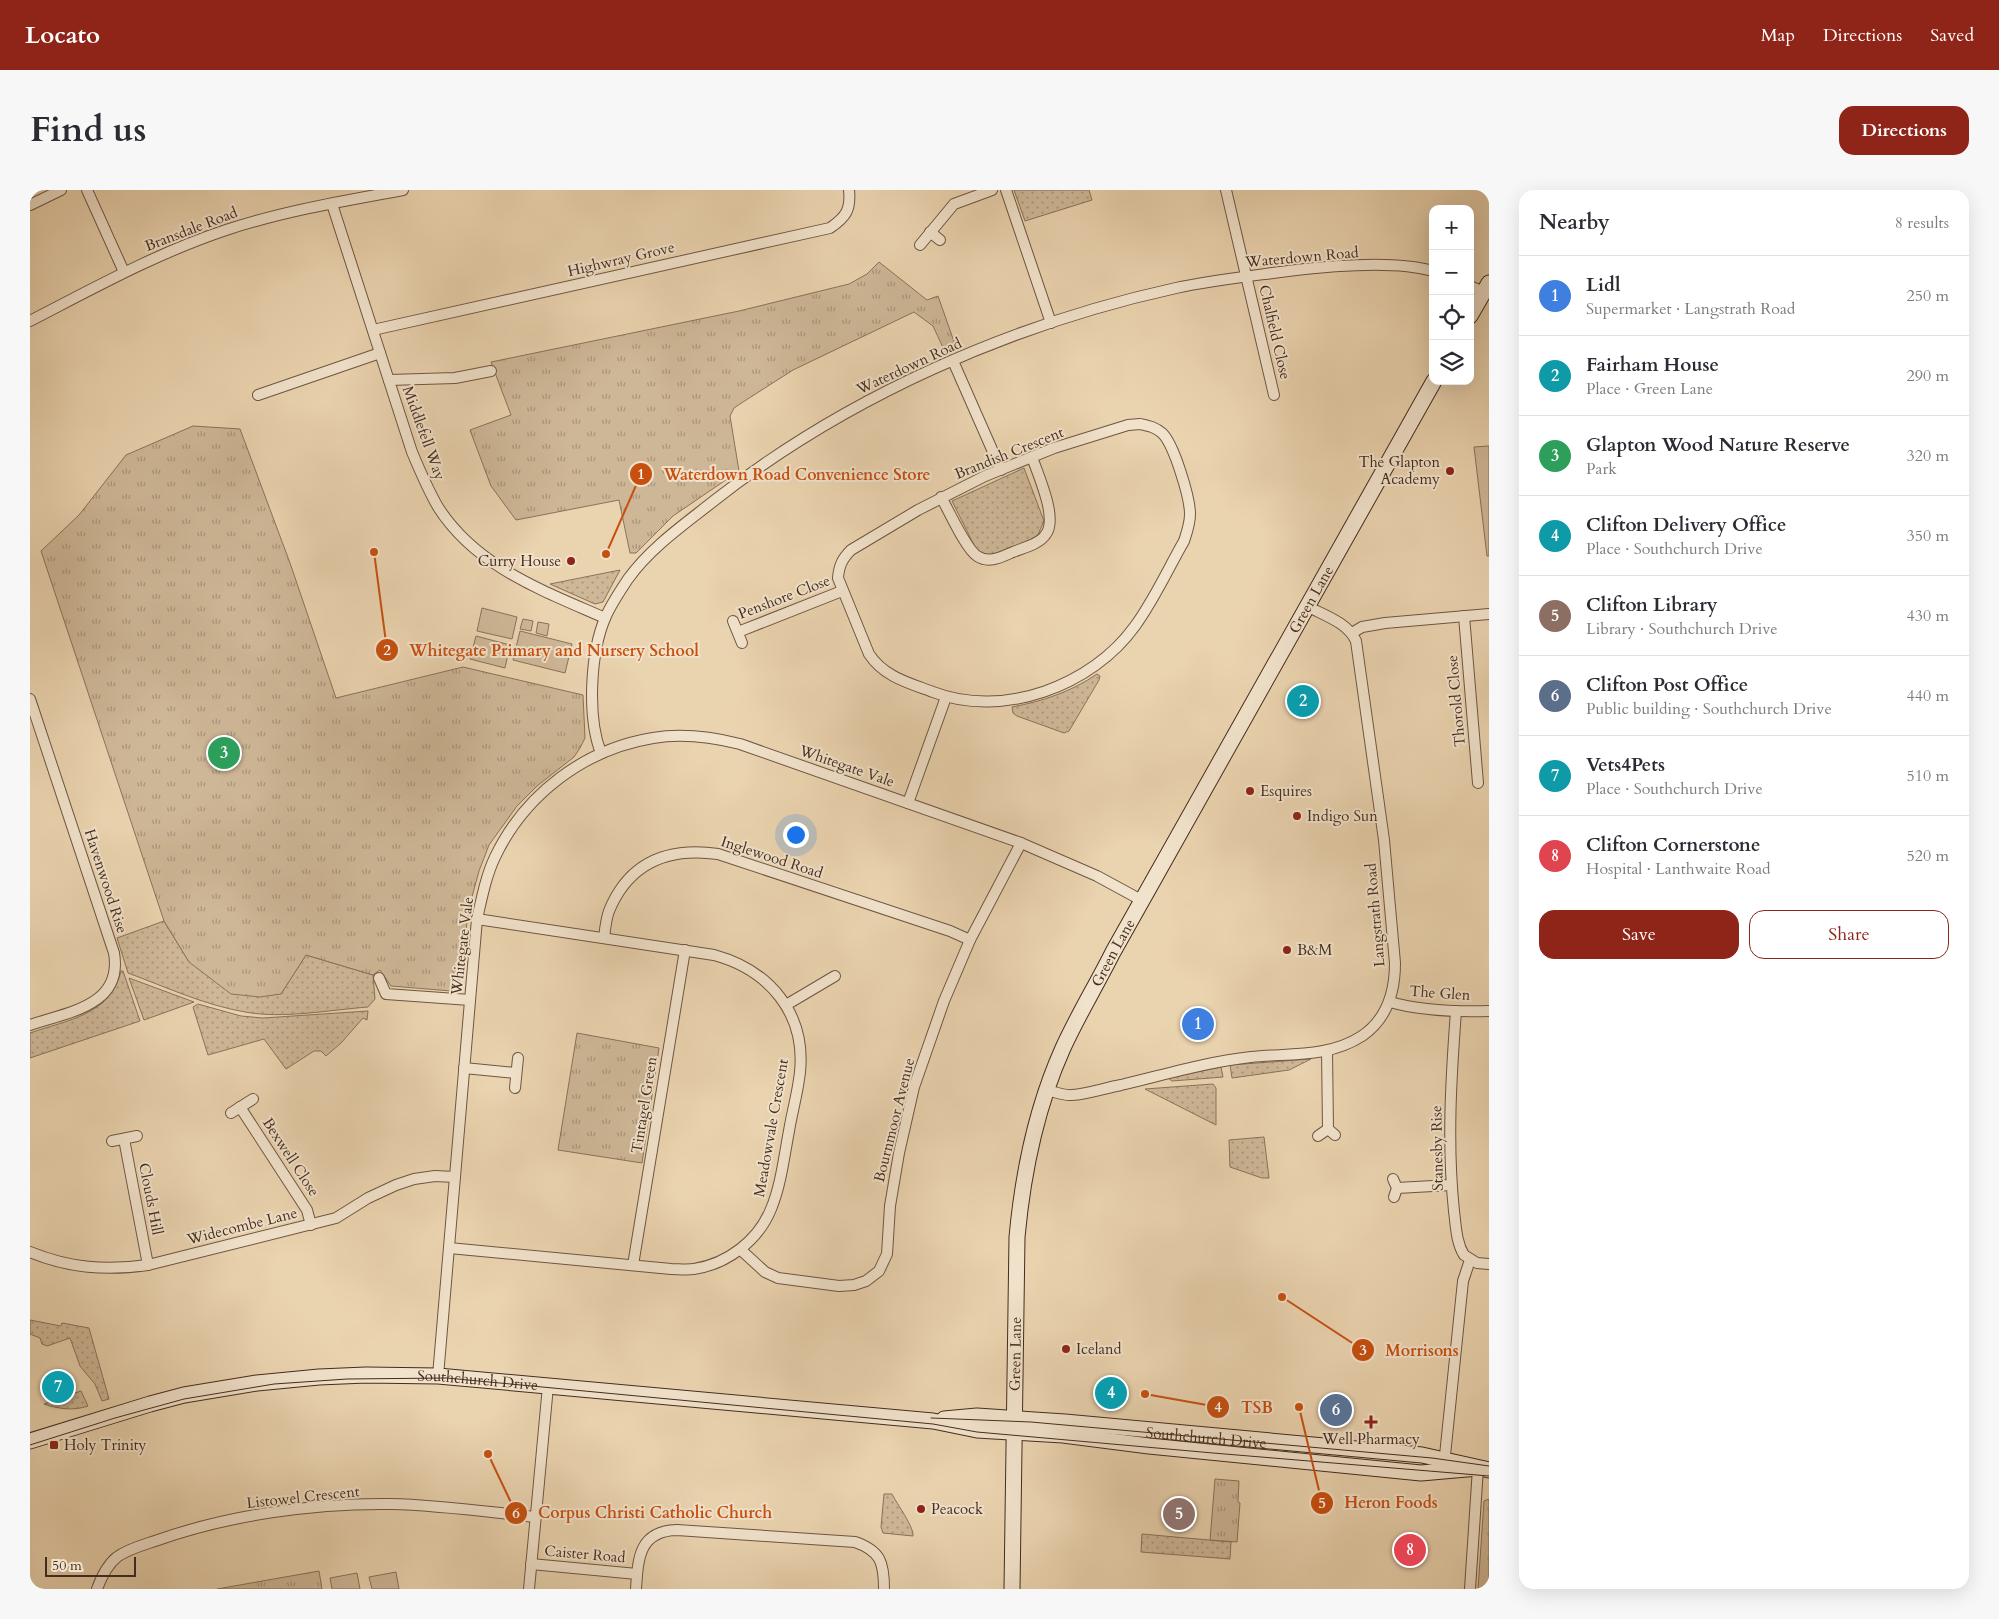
<!DOCTYPE html>
<html lang="en">
<head>
<meta charset="utf-8">
<style>
	body { margin:0; font-family:Cardo,serif; background:#f7f7f7; color:#2b2b33 }
	.controls { position:absolute; right:15px; top:15px; display:grid; overflow:hidden; border-radius:10px; box-shadow:0 5px 20px #0002 }
	.controls button { width:45px; height:45px; display:grid; place-items:center; padding:0; border:0; border-bottom:1px solid #e1e1e2; background:#fff; color:#2b2b33; font:25px sans-serif }
	.scale { position:absolute; left:15px; bottom:12px; width:91px; box-sizing:border-box; padding-left:5px; border:2px solid #442c1f; border-top:0; font-size:14px; line-height:18px; white-space:nowrap; color:#442c1f; -webkit-text-stroke:4px #f1e2cb; paint-order:stroke }
	.you { position:absolute; left:765px; top:644px; width:18px; height:18px; margin:-12px; border:4px solid #fff; border-radius:50%; background:#1a73e8; box-shadow:0 0 0 8px #1a73e833 }
	.badge { display:grid; place-items:center; width:32px; height:32px; border-radius:50%; background:#8f2418; color:#fff; font-size:16px; font-weight:700 }
	.pin { position:absolute; translate:-50% -50%; border:2px solid #fff; box-shadow:0 1px 5px #0006 }
	.list { margin:0; padding:0; list-style:none }
	h2 { display:flex; justify-content:space-between; align-items:center; height:65px; margin:0; padding:0 20px; font-size:21px }
	h2 small { font-size:16px; font-weight:400; color:#7c7c81 }
	.list li { display:grid; grid-template-columns:32px 1fr auto; gap:15px; align-items:center; box-sizing:border-box; height:80px; padding:0 20px; border-top:1px solid #e1e1e2 }
	.list b { display:block; font-size:19px; white-space:nowrap }
	.list p { margin:0; font-size:16px; white-space:nowrap; color:#7c7c81 }
	.list em { font-size:16px; font-style:normal; color:#7c7c81 }
	.actions { display:flex; gap:10px; padding:15px 20px }
	.actions a { flex:1; padding:11px 0; border:1px solid #8f2418; border-radius:15px; text-align:center; font-size:18px; color:#8f2418 }
	.actions .main { background:#8f2418; color:#fff }
	.icon { flex:none; width:28px; height:28px; fill:none; stroke:currentColor; stroke-width:2; stroke-linecap:round; stroke-linejoin:round }
	.map { position:relative; flex:none; width:1459px; height:1399px; overflow:hidden; border-radius:15px }
	header { display:flex; align-items:center; gap:30px; box-sizing:border-box; height:70px; padding:0 25px; background:#8f2418; color:#fff }
	header strong { font-size:24px }
	nav { display:flex; gap:28px; margin-inline-start:auto; font-size:18px }
	.intro { display:flex; align-items:center; justify-content:space-between; box-sizing:border-box; height:120px; padding:0 30px }
	h1 { margin:0; font-size:35px }
	.button { padding:12px 22px; border-radius:15px; background:#8f2418; color:#fff; font-size:18px; font-weight:700 }
	main { display:flex; gap:30px; padding:0 30px }
	aside { flex:1; background:#fff; border-radius:15px; box-shadow:0 5px 20px #0002 }
	.map>svg:first-child { display:block }
	.grass { fill:url(#grass-dots); stroke:#89725b }
	.park { fill:url(#park-tufts); stroke:#89725b }
	.pitch { fill:#ceb797; stroke:#89725b }
	.lines { fill:none; stroke-linecap:round; stroke-linejoin:round }
	.street-casing { stroke:#6e5643; stroke-width:12 }
	.secondary-casing { stroke:#442c1f; stroke-width:17 }
	.street { stroke:#f1e2cb; stroke-width:10 }
	.secondary { stroke:#f1e2cb; stroke-width:15 }
	.tram { stroke:#442c1f; stroke-width:1 }
	.poi-dot { fill:#8f2418; stroke:#f1e2cb; stroke-width:2 }
	.labels { text-anchor:middle; dominant-baseline:central; stroke-width:4; stroke-linejoin:round; paint-order:stroke }
	.street-label { font-size:15px; fill:#442c1f; stroke:#f1e2cb }
	.poi-label { font-size:15px; fill:#442c1f; stroke:#f1e2cb; text-anchor:start }
	.leader { fill:none; stroke:#c75010; stroke-width:2 }
	.callout-dot { fill:#c75010; stroke:#f1e2cb; stroke-width:2 }
	.mark-label { font-size:15px; text-anchor:middle; font-weight:bold; fill:#fff }
	.callout-label { font-size:16px; text-anchor:middle; font-weight:bold; fill:#c75010; stroke:#f1e2cb; stroke-width:4; stroke-linejoin:round; paint-order:stroke }
</style>
</head>
<body>
<header>
<strong>Locato</strong>
<nav><a>Map</a><a>Directions</a><a>Saved</a></nav>
</header>
<div class="intro"><h1>Find us</h1><a class="button">Directions</a></div>
<main>
<div class="map">
<svg width="1459" height="1399" viewBox="0 0 1459 1399">
	<defs>
		<pattern id="grass-dots" width="8" height="8" patternUnits="userSpaceOnUse" patternTransform="scale(1.25)"><rect width="8" height="8" fill="#ceb797"/><path d="M2 2h.1M6 6h.1" fill="none" stroke="#a9957b" stroke-width="1.8" stroke-linecap="round"/></pattern>
		<pattern id="park-tufts" width="24" height="20" patternUnits="userSpaceOnUse" patternTransform="scale(1.25)"><rect width="24" height="20" fill="#ceb797"/><path d="M3 7l-1-3M5 7V3M7 7l1-3M15 17l-1-3M17 17v-4M19 17l1-3" fill="none" stroke="#a9957b"/></pattern>
	</defs>
	<rect width="100%" height="100%" fill="#ead3af"/>
	<filter id="stains"><feTurbulence type="fractalNoise" baseFrequency=".004" numOctaves="4"/><feColorMatrix values="0 0 0 0 .2 0 0 0 0 .09 0 0 0 0 .02 0 0 0 .5 -.17"/></filter>
	<radialGradient id="worn" r=".72"><stop offset=".6" stop-color="#630" stop-opacity="0"/><stop offset="1" stop-color="#630" stop-opacity=".3"/></radialGradient>
	<g class="grass">
		<path d="M 984,0 L 1059,0 L 1062,10 L 995,31 Z"/>
		<path d="M 994,278 L 1014,331 L 1007,347 L 961,369 L 947,361 L 922,311 Z"/>
		<path d="M 590,380 L 573,412 L 565,414 L 520,394 Z"/>
		<path d="M 1067,484 L 1070,486 L 1069,490 L 1039,541 L 1034,543 L 987,526 L 983,523 L 982,517 C 1013,511 1041,502 1067,484 Z"/>
		<path d="M 134,731 L 159,772 L 251,804 L 276,765 L 343,785 L 345,809 L 338,817 C 299,820 253,829 215,822 C 174,815 136,797 98,783 L 87,748 Z"/>
		<path d="M 91,781 L 93,781 L 110,831 L 0,868 L 0,843 C 37,830 81,825 91,781 Z"/>
		<path d="M 99,788 L 164,812 L 114,830 Z"/>
		<path d="M 168,814 L 211,826 L 233,828 L 338,821 L 337,830 L 333,828 L 311,853 L 296,866 L 291,861 L 284,861 L 256,879 L 234,849 L 178,865 L 163,817 Z"/>
		<path d="M 1281,869 L 1259,880 L 1202,888 L 1200,875 Z"/>
		<path d="M 1191,877 L 1193,887 L 1142,891 L 1138,888 Z"/>
		<path d="M 1183,894 L 1186,898 L 1186,935 L 1115,899 Z"/>
		<path d="M 1234,947 L 1239,988 L 1232,988 L 1200,977 L 1199,950 Z"/>
		<path d="M 0,1130 L 31,1136 L 32,1133 L 59,1138 L 79,1209 L 72,1211 L 65,1194 L 50,1176 L 40,1148 L 17,1156 L 12,1154 L 10,1148 L 0,1144 Z"/>
		<path d="M 51,1201 L 58,1216 C 44,1221 28,1219 14,1214 Z"/>
		<path d="M 854,1304 L 862,1304 C 867,1314 884,1337 883,1346 L 853,1343 L 851,1337 Z"/>
		<path d="M 1112,1344 L 1201,1352 L 1200,1369 L 1111,1362 Z"/>
	</g>
	<g class="park">
		<path d="M 849,72 L 897,110 L 908,106 L 927,160 L 916,164 L 903,136 L 884,122 L 763,180 L 713,212 L 704,218 L 700,226 L 709,281 L 643,326 L 606,363 L 600,363 L 589,310 L 486,330 L 461,296 L 440,240 L 481,225 L 461,172 L 709,121 L 819,94 L 837,84 Z"/>
		<path d="M 163,236 L 210,239 L 260,373 L 306,508 L 433,477 L 553,505 L 555,548 L 550,558 L 544,567 L 507,596 L 487,616 L 459,655 L 449,681 L 439,718 L 428,798 L 421,801 L 361,796 L 350,780 L 343,785 L 276,765 L 251,804 L 230,807 L 201,804 L 159,772 L 134,731 L 11,361 L 49,325 L 96,265 Z"/>
		<path d="M 547,843 L 629,858 L 612,973 L 528,960 Z"/>
		<path d="M 1185,1289 L 1209,1291 L 1208,1312 L 1210,1313 L 1207,1352 L 1180,1350 Z"/>
		<path d="M 1459,1309 L 1459,1399 L 1448,1399 L 1454,1311 Z"/>
		<path d="M 289,1381 L 292,1399 L 187,1399 Z"/>
	</g>
	<g class="pitch">
		<path d="M 1459,256 L 1459,366 L 1457,366 L 1444,257 Z"/>
		<path d="M 452,418 L 487,427 L 482,449 L 447,441 Z"/>
		<path d="M 493,429 L 503,431 L 501,441 L 490,439 Z"/>
		<path d="M 508,432 L 519,434 L 517,446 L 506,443 Z"/>
		<path d="M 490,441 L 542,454 L 535,483 L 483,470 Z"/>
		<path d="M 446,446 L 480,455 L 475,478 L 440,469 Z"/>
		<path d="M 366,1382 L 369,1399 L 342,1399 L 339,1387 Z"/>
		<path d="M 327,1383 L 330,1399 L 302,1399 L 300,1388 Z"/>
	</g>
	<g class="lines">
		<defs>
			<g id="street">
				<path d="M 57,0 L 94,82"/>
				<path d="M 976,0 L 1021,133"/>
				<path d="M 1196,0 L 1244,205"/>
				<path d="M 302,14 L 382,262 C 390,281 398,300 408,317 C 446,377 514,401 575,428"/>
				<path d="M 0,15 L 31,0"/>
				<path d="M 900,42 L 910,50"/>
				<path d="M 890,55 L 924,14 L 962,0"/>
				<path d="M 1440,96 L 1454,102"/>
				<path d="M 0,131 C 64,98 127,63 196,40 C 253,21 314,11 373,0"/>
				<path d="M 343,140 L 800,38 C 816,27 821,20 819,0"/>
				<path d="M 923,171 L 971,280"/>
				<path d="M 359,190 L 425,188 L 461,181"/>
				<path d="M 228,205 L 350,163"/>
				<path d="M 1110,234 C 1119,236 1125,237 1132,243 C 1144,254 1160,308 1160,324 C 1160,334 1157,342 1154,351 C 1138,379 1124,410 1105,436 C 1062,496 973,529 903,502 C 879,493 854,487 839,464 L 808,388 C 809,376 812,369 821,360 L 888,320 L 955,286 L 1024,258 L 1098,235 Z"/>
				<path d="M 911,307 C 919,321 936,359 947,366 C 959,374 971,367 983,362 C 993,358 1010,354 1016,344 C 1028,328 1008,285 1002,267"/>
				<path d="M 1434,426 L 1448,593"/>
				<path d="M 703,431 L 712,453"/>
				<path d="M 708,442 L 812,401"/>
				<path d="M 1322,443 L 1332,437 L 1355,433 L 1459,424"/>
				<path d="M 0,509 L 84,763 C 93,816 38,822 0,835"/>
				<path d="M 571,563 C 557,527 560,462 576,426 C 582,413 590,401 598,389 C 621,357 655,334 685,310 C 818,206 982,134 1146,98 C 1183,90 1221,86 1258,81 C 1298,76 1365,70 1403,81"/>
				<path d="M 878,613 L 916,507"/>
				<path d="M 574,748 C 575,739 576,729 579,721 C 599,672 638,657 688,664 L 920,741 L 940,750"/>
				<path d="M 349,788 L 356,804 L 440,810"/>
				<path d="M 1360,812 C 1392,821 1426,822 1459,821"/>
				<path d="M 756,815 L 805,786"/>
				<path d="M 1426,821 C 1421,888 1417,954 1424,1021 C 1426,1036 1426,1052 1434,1065 L 1447,1073 L 1459,1074"/>
				<path d="M 1297,861 L 1298,939"/>
				<path d="M 434,878 L 486,883"/>
				<path d="M 485,898 L 488,868"/>
				<path d="M 1017,900 C 1025,902 1034,906 1042,905 C 1058,904 1075,898 1091,895 C 1134,885 1176,872 1221,867 C 1259,863 1298,868 1332,846 C 1357,829 1365,802 1365,773 L 1354,650 L 1326,451 C 1317,432 1295,426 1277,416"/>
				<path d="M 210,917 L 277,1020 L 281,1035"/>
				<path d="M 201,923 L 223,909"/>
				<path d="M 1288,946 L 1298,939 L 1305,945"/>
				<path d="M 94,949 L 118,1075"/>
				<path d="M 82,951 L 107,946"/>
				<path d="M 1363,989 L 1367,998 L 1364,1007"/>
				<path d="M 1367,998 L 1421,995"/>
				<path d="M 419,1058 L 641,1079 C 648,1079 657,1080 664,1079 C 697,1074 728,1051 741,1019 C 751,995 754,967 759,941 C 762,922 768,902 770,882 C 776,823 739,780 684,765 L 447,729"/>
				<path d="M 711,1060 L 735,1082 L 748,1088 L 809,1096 L 824,1095 L 836,1091 L 849,1081 L 857,1064 L 860,1016 L 869,963 L 884,897 L 914,811 L 940,750 L 991,653"/>
				<path d="M 0,1062 C 39,1078 76,1081 118,1075 L 306,1028 L 338,1008 L 366,995 L 384,989 L 405,986 L 425,987"/>
				<path d="M 603,1075 L 655,760"/>
				<path d="M 408,1186 L 447,729 C 452,707 456,686 465,667 C 495,604 555,559 623,548 C 652,543 682,547 710,554 L 991,653 L 1067,686 L 1113,711"/>
				<path d="M 1414,1275 L 1433,1091 L 1440,1070"/>
				<path d="M 501,1374 L 607,1384"/>
				<path d="M 67,1399 C 71,1388 77,1375 87,1367 C 98,1359 113,1355 125,1351 C 198,1325 284,1313 361,1314 C 410,1315 458,1322 506,1327"/>
				<path d="M 499,1399 L 518,1196"/>
				<path d="M 606,1399 C 608,1368 609,1341 647,1340 L 825,1352 C 851,1361 854,1373 854,1399"/>
				<path d="M 1440,1399 L 1448,1278"/>
			</g>
			<g id="secondary">
				<path d="M 1440,126 L 1459,93"/>
				<path d="M 914,1229 L 947,1226 L 1035,1232 L 1392,1265 L 1459,1280"/>
				<path id="s1" d="M 0,1251 L 120,1214 L 154,1205 L 227,1193 L 289,1187 L 336,1185 L 408,1186 L 903,1231 L 947,1240 L 1033,1245 L 1119,1256 L 1391,1283 L 1448,1278"/>
				<path id="s2" d="M 982,1399 L 987,1047 C 993,982 1006,918 1033,858 C 1048,825 1067,794 1083,762 L 1404,191"/>
			</g>
		</defs>
		<use href="#street" class="street-casing"/>
		<use href="#secondary" class="secondary-casing"/>
		<use href="#street" class="street"/>
		<use href="#secondary" class="secondary"/>
		<g class="tram">
			<path id="s3" d="M 901,1228 L 1001,1232 L 1402,1268 L 1459,1276"/>
			<path d="M 0,1255 L 85,1228 L 154,1209 L 244,1194 L 317,1189 L 417,1188 L 903,1234 L 947,1242 L 1183,1263 L 1459,1286"/>
		</g>
	</g>
	<g class="poi-dot">
		<circle cx="1420" cy="281" r="5"/>
		<circle cx="541" cy="371" r="5"/>
		<circle cx="1220" cy="601" r="5"/>
		<circle cx="1267" cy="626" r="5"/>
		<circle cx="1257" cy="760" r="5"/>
		<circle cx="1036" cy="1159" r="5"/>
		<path d="M1338.5 1224.5h5v5h5v5h-5v5h-5v-5h-5v-5h5z"/>
		<rect x="19" y="1250" width="10" height="10" rx="2.5"/>
		<circle cx="891" cy="1319" r="5"/>
	</g>
	<g class="labels">
		<g class="street-label">
			<text transform="translate(161 39) rotate(-21)">Bransdale Road</text>
			<text transform="translate(1272 67) rotate(-5)">Waterdown Road</text>
			<text transform="translate(591 69) rotate(-13)">Highwray Grove</text>
			<text transform="translate(1245 142) rotate(77)">Chalfield Close</text>
			<text transform="translate(879 176) rotate(-25)">Waterdown Road</text>
			<text transform="translate(394 243) rotate(70)">Middlefell Way</text>
			<text transform="translate(979 263) rotate(-22)">Brandish Crescent</text>
			<text transform="translate(754 407) rotate(-21)">Penshore Close</text>
			<text stroke="none"><textPath href="#s2" startOffset="1060">Green Lane</textPath></text>
			<text transform="translate(1426 511) rotate(-95)">Thorold Close</text>
			<text transform="translate(817 576) rotate(19)">Whitegate Vale</text>
			<text transform="translate(742 667) rotate(18)">Inglewood Road</text>
			<text transform="translate(76 691) rotate(72)">Havenwood Rise</text>
			<text transform="translate(1345 725) rotate(-95)">Langstrath Road</text>
			<text transform="translate(432 756) rotate(-83)">Whitegate Vale</text>
			<text stroke="none"><textPath href="#s2" startOffset="655">Green Lane</textPath></text>
			<text transform="translate(1410 803) rotate(4)">The Glen</text>
			<text transform="translate(614 915) rotate(-81)">Tintagel Green</text>
			<text transform="translate(864 930) rotate(-76)">Bournmoor Avenue</text>
			<text transform="translate(741 938) rotate(-80)">Meadowvale Crescent</text>
			<text transform="translate(1407 958) rotate(-91)">Stanesby Rise</text>
			<text transform="translate(261 967) rotate(57)">Bexwell Close</text>
			<text transform="translate(121 1009) rotate(79)">Clouds Hill</text>
			<text transform="translate(212 1036) rotate(-14)">Widecombe Lane</text>
			<text stroke="none"><textPath href="#s2" startOffset="235">Green Lane</textPath></text>
			<text stroke="none"><textPath href="#s1" startOffset="456">Southchurch Drive</textPath></text>
			<text stroke="none"><textPath href="#s3" startOffset="276">Southchurch Drive</textPath></text>
			<text transform="translate(273 1307) rotate(-6)">Listowel Crescent</text>
			<text transform="translate(555 1364) rotate(5)">Caister Road</text>
		</g>
		<g class="poi-label">
			<text x="1410" y="272" text-anchor="end">The Glapton<tspan x="1410" dy="17">Academy</tspan></text>
			<text x="531" y="371" text-anchor="end">Curry House</text>
			<text x="1230" y="601">Esquires</text>
			<text x="1277" y="626">Indigo Sun</text>
			<text x="1267" y="760">B&amp;M</text>
			<text x="1046" y="1159">Iceland</text>
			<text x="1341" y="1249" text-anchor="middle">Well Pharmacy</text>
			<text x="34" y="1255">Holy Trinity</text>
			<text x="901" y="1319">Peacock</text>
		</g>
	</g>
	<path class="leader" d="M576 364L611 284M344 362L357 460M1252 1107L1333 1160M1115 1204L1188 1217M1269 1217L1292 1313M458 1264L486 1323"/>
	<g class="callout-dot">
		<circle cx="576" cy="364" r="5"/>
		<circle cx="344" cy="362" r="5"/>
		<circle cx="1252" cy="1107" r="5"/>
		<circle cx="1115" cy="1204" r="5"/>
		<circle cx="1269" cy="1217" r="5"/>
		<circle cx="458" cy="1264" r="5"/>
		<circle cx="611" cy="284" r="12"/>
		<circle cx="357" cy="460" r="12"/>
		<circle cx="1333" cy="1160" r="12"/>
		<circle cx="1188" cy="1217" r="12"/>
		<circle cx="1292" cy="1313" r="12"/>
		<circle cx="486" cy="1323" r="12"/>
	</g>
	<g class="mark-label">
		<text x="611" y="289">1</text>
		<text x="357" y="465">2</text>
		<text x="1333" y="1165">3</text>
		<text x="1188" y="1222">4</text>
		<text x="1292" y="1318">5</text>
		<text x="486" y="1328">6</text>
	</g>
	<g class="callout-label">
		<text x="767" y="290">Waterdown Road Convenience Store</text>
		<text x="524" y="466">Whitegate Primary and Nursery School</text>
		<text x="1392" y="1166">Morrisons</text>
		<text x="1227" y="1223">TSB</text>
		<text x="1361" y="1318">Heron Foods</text>
		<text x="625" y="1328">Corpus Christi Catholic Church</text>
	</g>
	<rect width="100%" height="100%" filter="url(#stains)"/>
	<rect width="100%" height="100%" fill="url(#worn)"/>
</svg>
<div class="controls">
<button>+</button>
<button>−</button>
<button><svg class="icon" aria-label="locate" viewBox="0 0 24 24"><circle cx="12" cy="12" r="6"/><path d="M12 2v4M12 18v4M2 12h4M18 12h4"/></svg></button>
<button><svg class="icon" aria-label="layers" viewBox="0 0 24 24"><path d="M12 4l9 5-9 5-9-5zM3 14l9 5 9-5"/></svg></button>
</div>
<div class="scale">50 m</div>
<div class="you"></div>
<div class="pin badge" style="left:1168px;top:834px;background:#3f7fe0">1</div>
<div class="pin badge" style="left:1273px;top:511px;background:#0f9aa8">2</div>
<div class="pin badge" style="left:194px;top:563px;background:#2e9e5b">3</div>
<div class="pin badge" style="left:1081px;top:1203px;background:#0f9aa8">4</div>
<div class="pin badge" style="left:1149px;top:1324px;background:#8d6e63">5</div>
<div class="pin badge" style="left:1306px;top:1220px;background:#5c6f8a">6</div>
<div class="pin badge" style="left:28px;top:1197px;background:#0f9aa8">7</div>
<div class="pin badge" style="left:1380px;top:1360px;background:#e0444e">8</div>
</div>
<aside>
<h2>Nearby<small>8 results</small></h2>
<ul class="list">
<li><span class="badge" style="background:#3f7fe0">1</span><div><b>Lidl</b><p>Supermarket · Langstrath Road</p></div><em>250 m</em></li>
<li><span class="badge" style="background:#0f9aa8">2</span><div><b>Fairham House</b><p>Place · Green Lane</p></div><em>290 m</em></li>
<li><span class="badge" style="background:#2e9e5b">3</span><div><b>Glapton Wood Nature Reserve</b><p>Park</p></div><em>320 m</em></li>
<li><span class="badge" style="background:#0f9aa8">4</span><div><b>Clifton Delivery Office</b><p>Place · Southchurch Drive</p></div><em>350 m</em></li>
<li><span class="badge" style="background:#8d6e63">5</span><div><b>Clifton Library</b><p>Library · Southchurch Drive</p></div><em>430 m</em></li>
<li><span class="badge" style="background:#5c6f8a">6</span><div><b>Clifton Post Office</b><p>Public building · Southchurch Drive</p></div><em>440 m</em></li>
<li><span class="badge" style="background:#0f9aa8">7</span><div><b>Vets4Pets</b><p>Place · Southchurch Drive</p></div><em>510 m</em></li>
<li><span class="badge" style="background:#e0444e">8</span><div><b>Clifton Cornerstone</b><p>Hospital · Lanthwaite Road</p></div><em>520 m</em></li>
</ul>
<div class="actions"><a class="main">Save</a><a>Share</a></div>
</aside>
</main>
</body>
</html>
